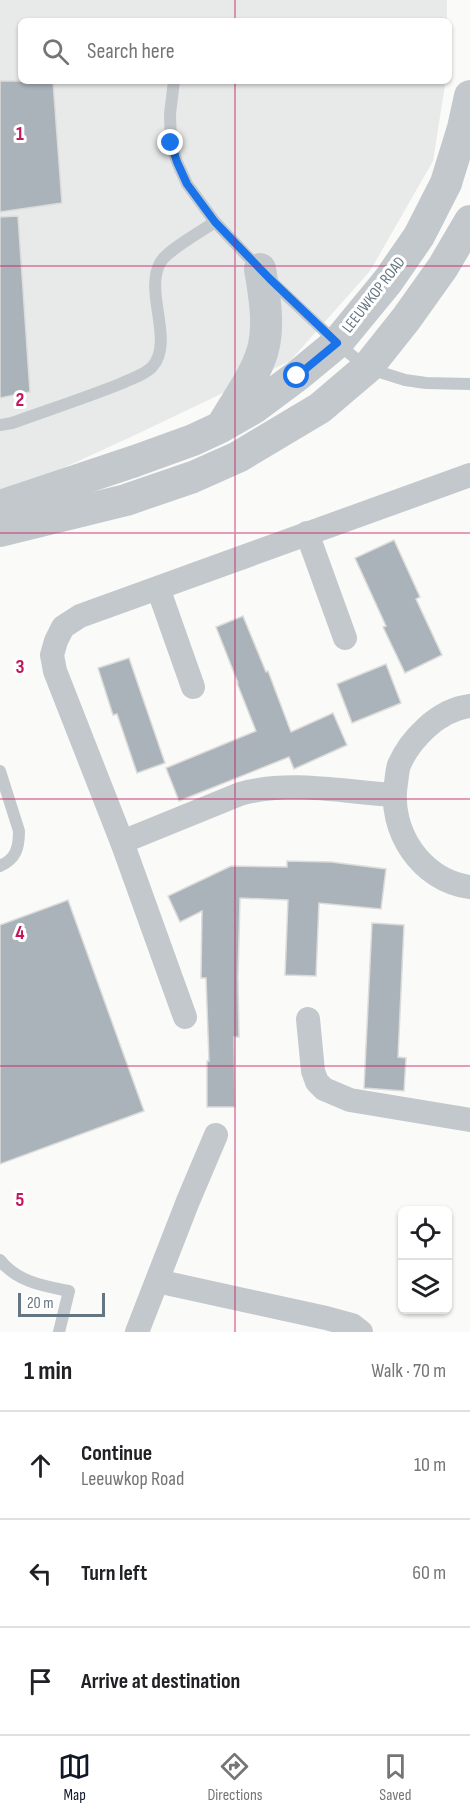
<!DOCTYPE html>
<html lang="en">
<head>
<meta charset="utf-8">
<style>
	body { margin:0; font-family:"Sofia Sans Condensed",sans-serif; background:#f6f6f6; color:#202124 }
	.controls { position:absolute; right:18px; bottom:18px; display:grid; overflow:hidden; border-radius:9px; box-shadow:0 2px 4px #0004 }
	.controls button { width:54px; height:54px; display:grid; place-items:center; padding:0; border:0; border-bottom:2px solid #e0e0e0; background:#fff; color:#202124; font:30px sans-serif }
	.scale { position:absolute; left:18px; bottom:15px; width:87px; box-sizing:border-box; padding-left:6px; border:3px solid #657683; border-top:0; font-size:16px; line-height:21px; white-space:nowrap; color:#657683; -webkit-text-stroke:4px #fff; paint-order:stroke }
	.stop { position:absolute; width:18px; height:18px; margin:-14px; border:4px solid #1a73e8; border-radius:50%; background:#fff }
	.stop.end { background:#1a73e8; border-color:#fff; box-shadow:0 2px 6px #0008 }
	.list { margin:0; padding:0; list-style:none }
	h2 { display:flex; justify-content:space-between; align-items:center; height:78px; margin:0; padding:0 24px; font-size:26px }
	h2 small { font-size:20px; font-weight:400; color:#757577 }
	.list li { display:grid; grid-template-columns:39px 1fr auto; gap:18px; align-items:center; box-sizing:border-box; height:108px; padding:0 24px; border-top:2px solid #e0e0e0 }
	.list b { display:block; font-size:22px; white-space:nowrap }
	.list p { margin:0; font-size:20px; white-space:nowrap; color:#757577 }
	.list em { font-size:20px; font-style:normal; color:#757577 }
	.icon { flex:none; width:33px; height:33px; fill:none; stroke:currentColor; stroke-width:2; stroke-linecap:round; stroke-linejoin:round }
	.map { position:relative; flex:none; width:470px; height:1332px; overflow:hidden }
	.search { position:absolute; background:#fff; box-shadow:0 2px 4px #0004; left:18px; right:18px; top:18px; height:66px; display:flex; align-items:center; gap:15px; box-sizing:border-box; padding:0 21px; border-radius:9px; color:#757577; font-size:22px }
	.sheet { height:402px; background:#fff }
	nav { display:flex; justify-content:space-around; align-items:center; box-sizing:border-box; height:84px; border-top:2px solid #e0e0e0; background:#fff; font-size:16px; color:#757577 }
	nav a { display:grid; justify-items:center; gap:3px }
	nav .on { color:#111827 }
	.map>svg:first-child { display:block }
	.built { fill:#e8e9e9 }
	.building { fill:#aab3b9; stroke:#dcdcda; stroke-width:1.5 }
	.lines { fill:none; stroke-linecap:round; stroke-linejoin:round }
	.service { stroke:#c3c8cc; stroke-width:12 }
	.minor { stroke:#c3c8cc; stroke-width:24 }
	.tertiary { stroke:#c3c8cc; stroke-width:32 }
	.route { stroke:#1a73e8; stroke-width:8 }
	.grid { fill:none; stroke:#c2185b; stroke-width:1.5; stroke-opacity:0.55 }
	.labels { text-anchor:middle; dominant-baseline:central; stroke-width:6; stroke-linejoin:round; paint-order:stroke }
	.street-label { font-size:16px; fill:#657683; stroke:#fff }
	.grid-label { font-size:20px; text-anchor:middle; font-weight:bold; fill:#c2185b; stroke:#fff; stroke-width:6; stroke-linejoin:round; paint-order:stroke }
</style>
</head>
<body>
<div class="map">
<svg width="470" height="1332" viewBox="0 0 470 1332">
	<rect width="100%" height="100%" fill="#fafaf8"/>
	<path class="built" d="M 0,0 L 447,0 L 447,21 L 21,21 L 21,81 L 445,81 L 445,85 L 433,161 L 370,271 L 290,361 L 135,435 L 0,497 Z"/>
	<g class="building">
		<path d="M 0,81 L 53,81 L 62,203 L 0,212 Z"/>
		<path d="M 18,216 L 30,392 L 0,398 L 0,217 Z"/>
		<path d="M 394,540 L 420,597 L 416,599 L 442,655 L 405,673 L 383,627 L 386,626 L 355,558 Z"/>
		<path d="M 243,616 L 266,672 L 268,671 L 291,732 L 333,713 L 347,745 L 294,769 L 289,757 L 179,801 L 166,768 L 256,731 L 237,683 L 238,683 L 216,627 Z"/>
		<path d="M 129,658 L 165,763 L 137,773 L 117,714 L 113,715 L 98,668 Z"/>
		<path d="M 386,664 L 401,703 L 352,723 L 337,684 Z"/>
		<path d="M 287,861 L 331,862 L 386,869 L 381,909 L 319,903 L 316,976 L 285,975 L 288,900 L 240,898 L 238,978 L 239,1037 L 234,1037 L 235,1107 L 207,1107 L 207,1061 L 209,1061 L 206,978 L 201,978 L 202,911 L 180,922 L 168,896 L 231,866 L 287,867 Z"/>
		<path d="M 68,900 L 144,1111 L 0,1164 L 0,925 Z"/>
		<path d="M 372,923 L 404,925 L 398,1057 L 406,1058 L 404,1091 L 364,1088 Z"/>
	</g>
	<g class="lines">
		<g class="service">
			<path d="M 174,81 L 170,114 L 171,143 L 177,162 L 187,184 L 215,222 L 269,279 L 337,343 L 367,368 L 405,380 L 426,383 L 470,384"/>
			<path d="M 0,425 L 12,423 C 48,410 85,398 120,384 C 130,379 145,375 152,367 C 175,342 144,293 160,263 C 166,251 202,231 215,222"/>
			<path d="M 0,771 L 19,831 C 19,848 16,859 0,866"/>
			<path d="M 0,1260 C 17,1282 44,1286 69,1291 L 59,1332"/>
		</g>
		<g class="minor">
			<path d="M 307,533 L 345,638"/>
			<path d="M 158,588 L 193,687"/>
			<path d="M 470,706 C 454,708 438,717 426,728 C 414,739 405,751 399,765 C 397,771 397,777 396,783 C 388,830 421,881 470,887"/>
			<path d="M 122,842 L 240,794 C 290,780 343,792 394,795"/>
			<path d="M 185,1017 L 122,842 L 55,671 L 52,655 L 56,641 L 63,627 L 80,616 L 470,475"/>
			<path d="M 308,1019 L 313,1071 L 317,1082 L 324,1089 L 350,1100 L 470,1120"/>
			<path d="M 157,1281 L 326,1318 L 352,1325 L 361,1332"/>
			<path d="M 137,1332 L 188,1201 L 216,1135"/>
		</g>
		<g class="tertiary">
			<path d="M 223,424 C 236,401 259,371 264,345 C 269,321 264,293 260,269"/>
			<path d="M 0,506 L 135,461 L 193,440 L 221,427 L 254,408 L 297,376 L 337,343 L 388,281 L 419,236 L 446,183 L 463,128 L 470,96"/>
			<path d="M 0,531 L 126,500 L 193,477 L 238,457 L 320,408 L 367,368 L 406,319 L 443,267 L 470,221"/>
		</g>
	</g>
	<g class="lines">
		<path class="route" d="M 171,143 L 177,162 L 187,184 L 215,222 L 270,279 L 337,343 L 297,376"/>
	</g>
	<path class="grid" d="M 235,0 L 235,21M 235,81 L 235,1332M 0,266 L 470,266M 0,533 L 470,533M 0,799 L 470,799M 0,1066 L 470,1066"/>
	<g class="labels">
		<g class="street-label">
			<text transform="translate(374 295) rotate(-52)">LEEUWKOP ROAD</text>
		</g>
	</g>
	<g class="grid-label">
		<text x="20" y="140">1</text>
		<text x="20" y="406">2</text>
		<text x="20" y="673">3</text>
		<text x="20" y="939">4</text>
		<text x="20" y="1206">5</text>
	</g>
</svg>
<div class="controls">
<button><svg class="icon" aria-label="locate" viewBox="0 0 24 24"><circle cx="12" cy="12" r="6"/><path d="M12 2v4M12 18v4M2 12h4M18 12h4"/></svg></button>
<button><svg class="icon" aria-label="layers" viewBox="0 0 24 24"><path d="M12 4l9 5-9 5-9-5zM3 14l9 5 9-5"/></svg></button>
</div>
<div class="scale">20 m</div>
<div class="stop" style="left:297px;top:376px"></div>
<div class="stop end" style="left:171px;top:143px"></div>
<div class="search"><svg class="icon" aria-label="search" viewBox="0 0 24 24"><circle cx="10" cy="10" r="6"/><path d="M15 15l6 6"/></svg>Search here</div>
</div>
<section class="sheet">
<h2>1 min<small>Walk · 70 m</small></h2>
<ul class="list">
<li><svg class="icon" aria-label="ahead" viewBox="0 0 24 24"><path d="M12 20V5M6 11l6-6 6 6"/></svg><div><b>Continue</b><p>Leeuwkop Road</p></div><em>10 m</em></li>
<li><svg class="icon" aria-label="left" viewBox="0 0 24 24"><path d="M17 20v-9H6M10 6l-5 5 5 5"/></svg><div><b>Turn left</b></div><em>60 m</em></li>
<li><svg class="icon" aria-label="arrive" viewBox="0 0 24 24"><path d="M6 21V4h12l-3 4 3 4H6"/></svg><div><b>Arrive at destination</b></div></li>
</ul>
</section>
<nav>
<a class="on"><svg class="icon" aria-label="map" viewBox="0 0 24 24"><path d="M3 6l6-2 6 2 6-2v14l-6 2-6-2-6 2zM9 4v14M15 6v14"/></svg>Map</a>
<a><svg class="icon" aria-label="directions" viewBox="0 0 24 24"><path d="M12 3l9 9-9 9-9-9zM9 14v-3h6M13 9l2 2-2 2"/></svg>Directions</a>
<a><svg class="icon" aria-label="saved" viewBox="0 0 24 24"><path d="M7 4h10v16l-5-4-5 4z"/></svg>Saved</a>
</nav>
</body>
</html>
